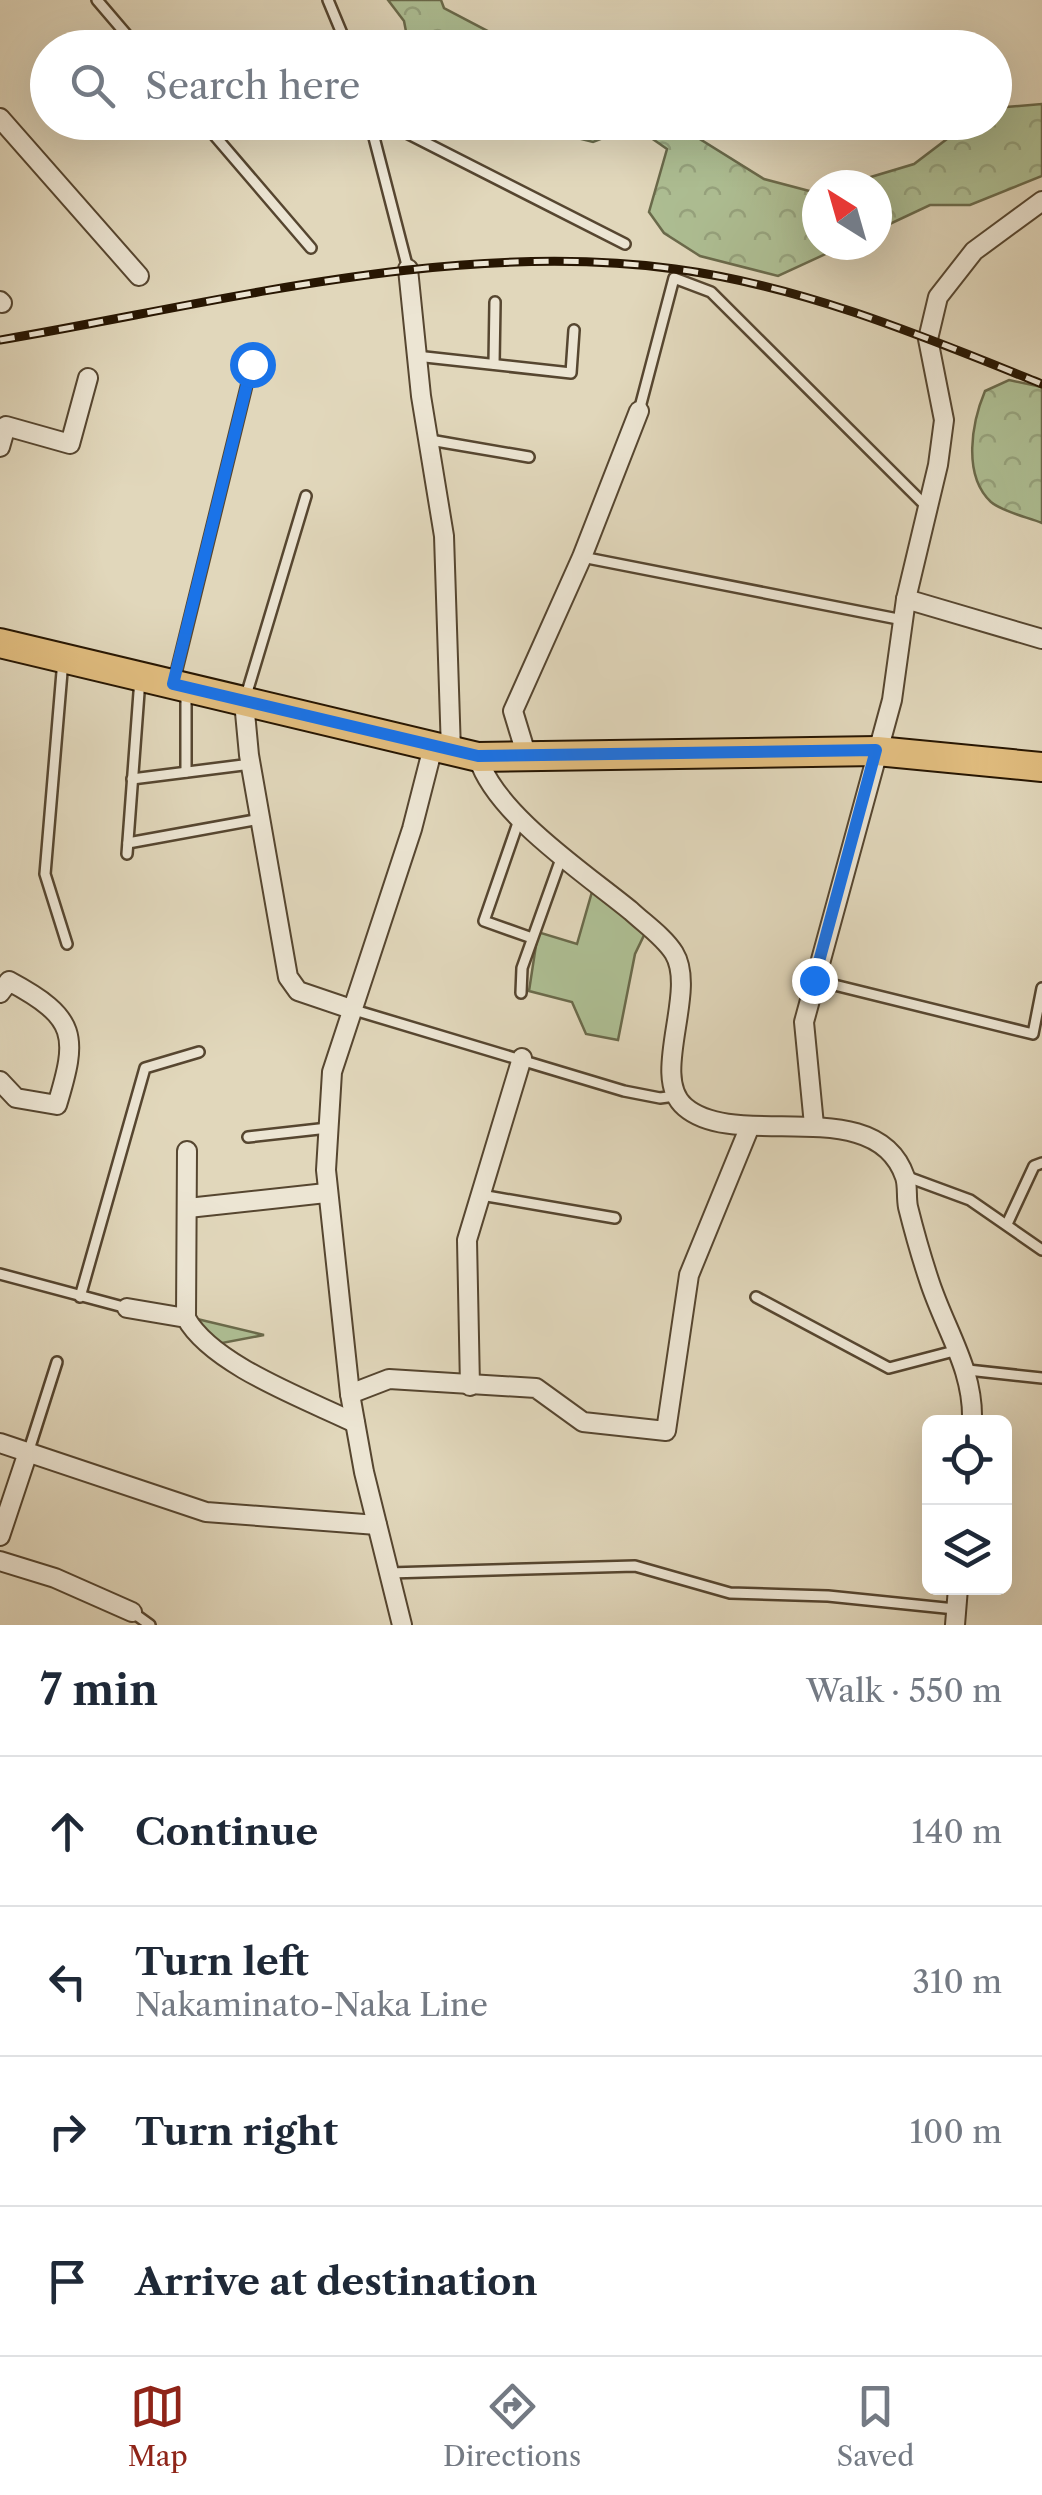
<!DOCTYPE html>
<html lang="en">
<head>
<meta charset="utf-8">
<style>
	body { margin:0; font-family:"Libre Caslon Text",serif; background:#f2f2f3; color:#1f2937 }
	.controls { position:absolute; right:30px; bottom:30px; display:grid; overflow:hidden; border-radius:15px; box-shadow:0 10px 40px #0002 }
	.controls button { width:90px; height:90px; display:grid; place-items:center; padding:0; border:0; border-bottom:2px solid #e0e1e3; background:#fff; color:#1f2937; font:50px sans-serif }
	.compass { position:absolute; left:802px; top:170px; width:90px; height:90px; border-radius:50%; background:#fff; box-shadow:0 10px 40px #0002; rotate:323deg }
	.stop { position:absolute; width:30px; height:30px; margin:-22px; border:8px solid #1a73e8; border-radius:50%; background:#fff }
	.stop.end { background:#1a73e8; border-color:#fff; box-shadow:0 2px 10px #0008 }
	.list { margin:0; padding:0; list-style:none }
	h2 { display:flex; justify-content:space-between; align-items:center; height:130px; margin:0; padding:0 40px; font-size:42px }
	h2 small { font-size:32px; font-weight:400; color:#747a83 }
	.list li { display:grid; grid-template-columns:65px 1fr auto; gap:30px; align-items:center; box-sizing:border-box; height:150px; padding:0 40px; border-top:2px solid #e0e1e3 }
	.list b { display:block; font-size:38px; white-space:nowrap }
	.list p { margin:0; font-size:32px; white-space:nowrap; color:#747a83 }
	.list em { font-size:32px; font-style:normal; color:#747a83 }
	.icon { flex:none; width:55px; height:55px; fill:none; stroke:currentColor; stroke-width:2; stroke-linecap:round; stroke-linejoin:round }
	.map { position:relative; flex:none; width:1042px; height:1625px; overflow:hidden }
	.search { position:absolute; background:#fff; box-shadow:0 10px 40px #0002; left:30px; right:30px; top:30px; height:110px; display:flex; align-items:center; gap:25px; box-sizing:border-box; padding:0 35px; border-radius:55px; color:#747a83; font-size:38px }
	.sheet { height:730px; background:#fff }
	nav { display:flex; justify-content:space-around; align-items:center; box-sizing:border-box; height:140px; border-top:2px solid #e0e1e3; background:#fff; font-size:28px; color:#747a83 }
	nav a { display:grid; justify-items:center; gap:5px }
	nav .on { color:#8f2418 }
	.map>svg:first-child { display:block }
	.green { fill:#aebf94; stroke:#6a6a4b; stroke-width:2.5 }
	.forest { fill:url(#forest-crowns); stroke:#6a6a4b; stroke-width:2.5 }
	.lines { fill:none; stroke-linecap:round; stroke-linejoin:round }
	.service-casing { stroke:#564630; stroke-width:14 }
	.minor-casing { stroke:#564630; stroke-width:22 }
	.primary-casing { stroke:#271602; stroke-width:32 }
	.service { stroke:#ece5d3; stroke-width:9 }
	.minor { stroke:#ece5d3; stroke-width:18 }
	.primary { stroke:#e0bc7e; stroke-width:28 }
	.rail-casing { stroke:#271602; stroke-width:9 }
	.rail { stroke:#ece5d3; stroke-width:5; stroke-dasharray:15; stroke-linecap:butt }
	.route { stroke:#1a73e8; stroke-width:12 }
</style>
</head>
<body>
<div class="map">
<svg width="1042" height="1625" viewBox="0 0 1042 1625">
	<defs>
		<pattern id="forest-crowns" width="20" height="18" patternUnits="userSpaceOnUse" patternTransform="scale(2.5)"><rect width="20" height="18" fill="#aebf94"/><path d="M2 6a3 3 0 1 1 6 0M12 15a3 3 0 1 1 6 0" fill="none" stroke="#96a37e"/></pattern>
	</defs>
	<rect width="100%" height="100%" fill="#e1d7bb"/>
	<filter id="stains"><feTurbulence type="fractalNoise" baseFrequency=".002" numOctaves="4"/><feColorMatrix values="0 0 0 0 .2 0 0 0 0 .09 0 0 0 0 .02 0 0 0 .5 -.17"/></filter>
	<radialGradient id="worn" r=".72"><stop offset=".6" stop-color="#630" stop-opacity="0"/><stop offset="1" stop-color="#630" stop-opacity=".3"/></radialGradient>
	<g class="green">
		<path d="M 594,885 L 647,929 L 635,954 L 618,1040 L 586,1034 L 572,1002 L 529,991 L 538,932 L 577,944 Z"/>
		<path d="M 193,1318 L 264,1335 L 217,1344 Z"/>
	</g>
	<g class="forest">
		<path d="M 388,0 L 441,0 L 444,8 L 518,47 L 409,47 L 404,21 Z"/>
		<path d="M 1042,104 L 1042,176 L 970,205 L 930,205 L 877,230 L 877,185 L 844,185 L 914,164 L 968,123 L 994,122 L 995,108 Z"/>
		<path d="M 517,123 L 674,123 L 764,179 L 817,193 L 817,245 L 845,245 L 778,276 L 700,256 L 664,233 L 649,212 L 667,149 L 644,133 L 616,133 L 593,142 Z"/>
		<path d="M 1009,380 L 1042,387 L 1042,523 C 1027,517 1003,512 991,502 C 962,475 972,422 985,391 Z"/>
	</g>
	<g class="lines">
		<defs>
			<g id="service">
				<path d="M 97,0 L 138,48"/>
				<path d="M 328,0 L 348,48"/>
				<path d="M 203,122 L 311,248"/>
				<path d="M 370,122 L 408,269"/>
				<path d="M 385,122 L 625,244"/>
				<path d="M 416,356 L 571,373 L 574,330"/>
				<path d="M 494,364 L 495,302"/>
				<path d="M 639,411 L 674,278 L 711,292 L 927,507"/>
				<path d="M 430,440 L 529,457"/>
				<path d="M 582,557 L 903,620"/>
				<path d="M 63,660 L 45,874 L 67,944"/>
				<path d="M 174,681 L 252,364"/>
				<path d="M 245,699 L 306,496"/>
				<path d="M 186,772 L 186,690"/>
				<path d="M 132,779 L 251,764"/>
				<path d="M 519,820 L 484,921 L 532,938"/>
				<path d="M 128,843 L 260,819"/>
				<path d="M 127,854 L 140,679"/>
				<path d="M 814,980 L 1033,1034 L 1042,988"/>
				<path d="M 521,993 L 522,968 L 562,856"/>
				<path d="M 351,1009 L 624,1091 L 660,1098 L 675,1096"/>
				<path d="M 248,1137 L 328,1128"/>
				<path d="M 905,1176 L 970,1200 L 1042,1250"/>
				<path d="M 481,1195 L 615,1218"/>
				<path d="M 1007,1224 L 1034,1166 L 1042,1163"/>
				<path d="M 0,1274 L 127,1308"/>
				<path d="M 80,1297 L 145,1068 L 199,1052"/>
				<path d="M 756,1297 L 889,1368 L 958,1350"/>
				<path d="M 968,1370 L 1042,1378"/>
				<path d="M 28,1453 L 57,1362"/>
				<path d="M 389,1573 L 635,1566 L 730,1593 L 828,1596 L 955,1609"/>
				<path d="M 132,1612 L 150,1625"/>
			</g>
			<g id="minor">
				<path d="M 0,118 L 139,276"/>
				<path d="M 408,269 L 421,396 L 444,536 L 451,751"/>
				<path d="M 0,301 L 2,303"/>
				<path d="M 0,447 L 6,426 L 70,444 L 88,378"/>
				<path d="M 906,599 L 1042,639"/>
				<path d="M 244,702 L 249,755 L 288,977 L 298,991 L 351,1009"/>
				<path d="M 478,757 C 494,813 586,874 631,911 C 645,924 664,937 674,953 C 698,992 649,1077 685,1107 C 737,1152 876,1091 905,1177 C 908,1186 906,1197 908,1207 C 914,1231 921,1256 929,1280 C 945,1330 974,1369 972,1422"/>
				<path d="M 527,757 L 513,711 L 582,557 L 639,411"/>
				<path d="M 0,993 L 9,981 C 78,1018 78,1036 57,1105 L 16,1098 L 0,1081"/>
				<path d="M 814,1125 L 804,1022 L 892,700 L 906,599 L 938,465 L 944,420 L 928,339 L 938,297 L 974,251 L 1042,201"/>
				<path d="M 188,1208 L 326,1193"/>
				<path d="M 127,1308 L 186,1318 C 212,1365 306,1399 355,1423"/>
				<path d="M 186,1318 L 187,1151"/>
				<path d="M 470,1386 L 467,1240 L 522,1058"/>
				<path d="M 350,1394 L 389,1379 L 536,1388 L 583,1422 L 666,1431 L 689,1275 L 750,1126"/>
				<path d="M 0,1443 L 206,1512 L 377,1525"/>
				<path d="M 0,1536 L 27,1455"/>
				<path d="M 0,1561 L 55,1578 L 132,1612"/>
				<path d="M 402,1625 L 364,1472 L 350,1394 L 326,1170 L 332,1072 L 412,829 L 433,747"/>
				<path d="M 955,1625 L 958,1588"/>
			</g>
			<path id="primary" d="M 0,643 L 478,757 L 877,751 L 1042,767"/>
		</defs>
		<use href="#service" class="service-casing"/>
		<use href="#minor" class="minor-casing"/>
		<use href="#primary" class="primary-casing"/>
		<use href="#service" class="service"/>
		<use href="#minor" class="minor"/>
		<use href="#primary" class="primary"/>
		<defs>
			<path id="rail" d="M 0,340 C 217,303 455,239 675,269 C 803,286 923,336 1042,384"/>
		</defs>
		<use href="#rail" class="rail-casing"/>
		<use href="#rail" class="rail"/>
	</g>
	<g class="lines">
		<path class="route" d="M 252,364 L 173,684 L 478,756 L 876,750 L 814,980"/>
	</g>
	<rect width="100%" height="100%" filter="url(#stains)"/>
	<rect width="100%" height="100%" fill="url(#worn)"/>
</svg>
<div class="controls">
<button><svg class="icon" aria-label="locate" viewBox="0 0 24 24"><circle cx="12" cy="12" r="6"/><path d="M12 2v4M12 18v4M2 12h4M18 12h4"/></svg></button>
<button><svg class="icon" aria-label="layers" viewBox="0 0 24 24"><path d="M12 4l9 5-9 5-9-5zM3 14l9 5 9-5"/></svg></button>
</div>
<svg class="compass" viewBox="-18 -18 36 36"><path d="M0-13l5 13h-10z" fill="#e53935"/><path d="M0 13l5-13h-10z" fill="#747a83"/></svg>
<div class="stop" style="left:252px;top:364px"></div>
<div class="stop end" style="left:814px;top:980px"></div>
<div class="search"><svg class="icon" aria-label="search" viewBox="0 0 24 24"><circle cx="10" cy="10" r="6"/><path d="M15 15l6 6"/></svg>Search here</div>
</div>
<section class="sheet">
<h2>7 min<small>Walk · 550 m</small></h2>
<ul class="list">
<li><svg class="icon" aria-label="ahead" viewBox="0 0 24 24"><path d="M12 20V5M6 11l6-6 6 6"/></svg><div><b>Continue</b></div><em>140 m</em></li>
<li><svg class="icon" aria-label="left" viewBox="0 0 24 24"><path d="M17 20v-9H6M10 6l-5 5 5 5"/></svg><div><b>Turn left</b><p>Nakaminato-Naka Line</p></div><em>310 m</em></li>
<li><svg class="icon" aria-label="right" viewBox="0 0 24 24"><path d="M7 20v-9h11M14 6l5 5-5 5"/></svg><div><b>Turn right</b></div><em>100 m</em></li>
<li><svg class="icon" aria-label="arrive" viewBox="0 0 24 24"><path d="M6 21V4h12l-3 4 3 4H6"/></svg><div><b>Arrive at destination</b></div></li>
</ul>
</section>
<nav>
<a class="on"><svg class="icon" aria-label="map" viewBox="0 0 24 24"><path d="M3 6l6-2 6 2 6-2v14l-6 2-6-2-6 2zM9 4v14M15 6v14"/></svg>Map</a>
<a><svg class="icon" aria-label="directions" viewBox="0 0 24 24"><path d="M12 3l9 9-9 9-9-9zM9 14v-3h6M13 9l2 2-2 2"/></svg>Directions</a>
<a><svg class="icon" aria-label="saved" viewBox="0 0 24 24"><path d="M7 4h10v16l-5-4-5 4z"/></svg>Saved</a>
</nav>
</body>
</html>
